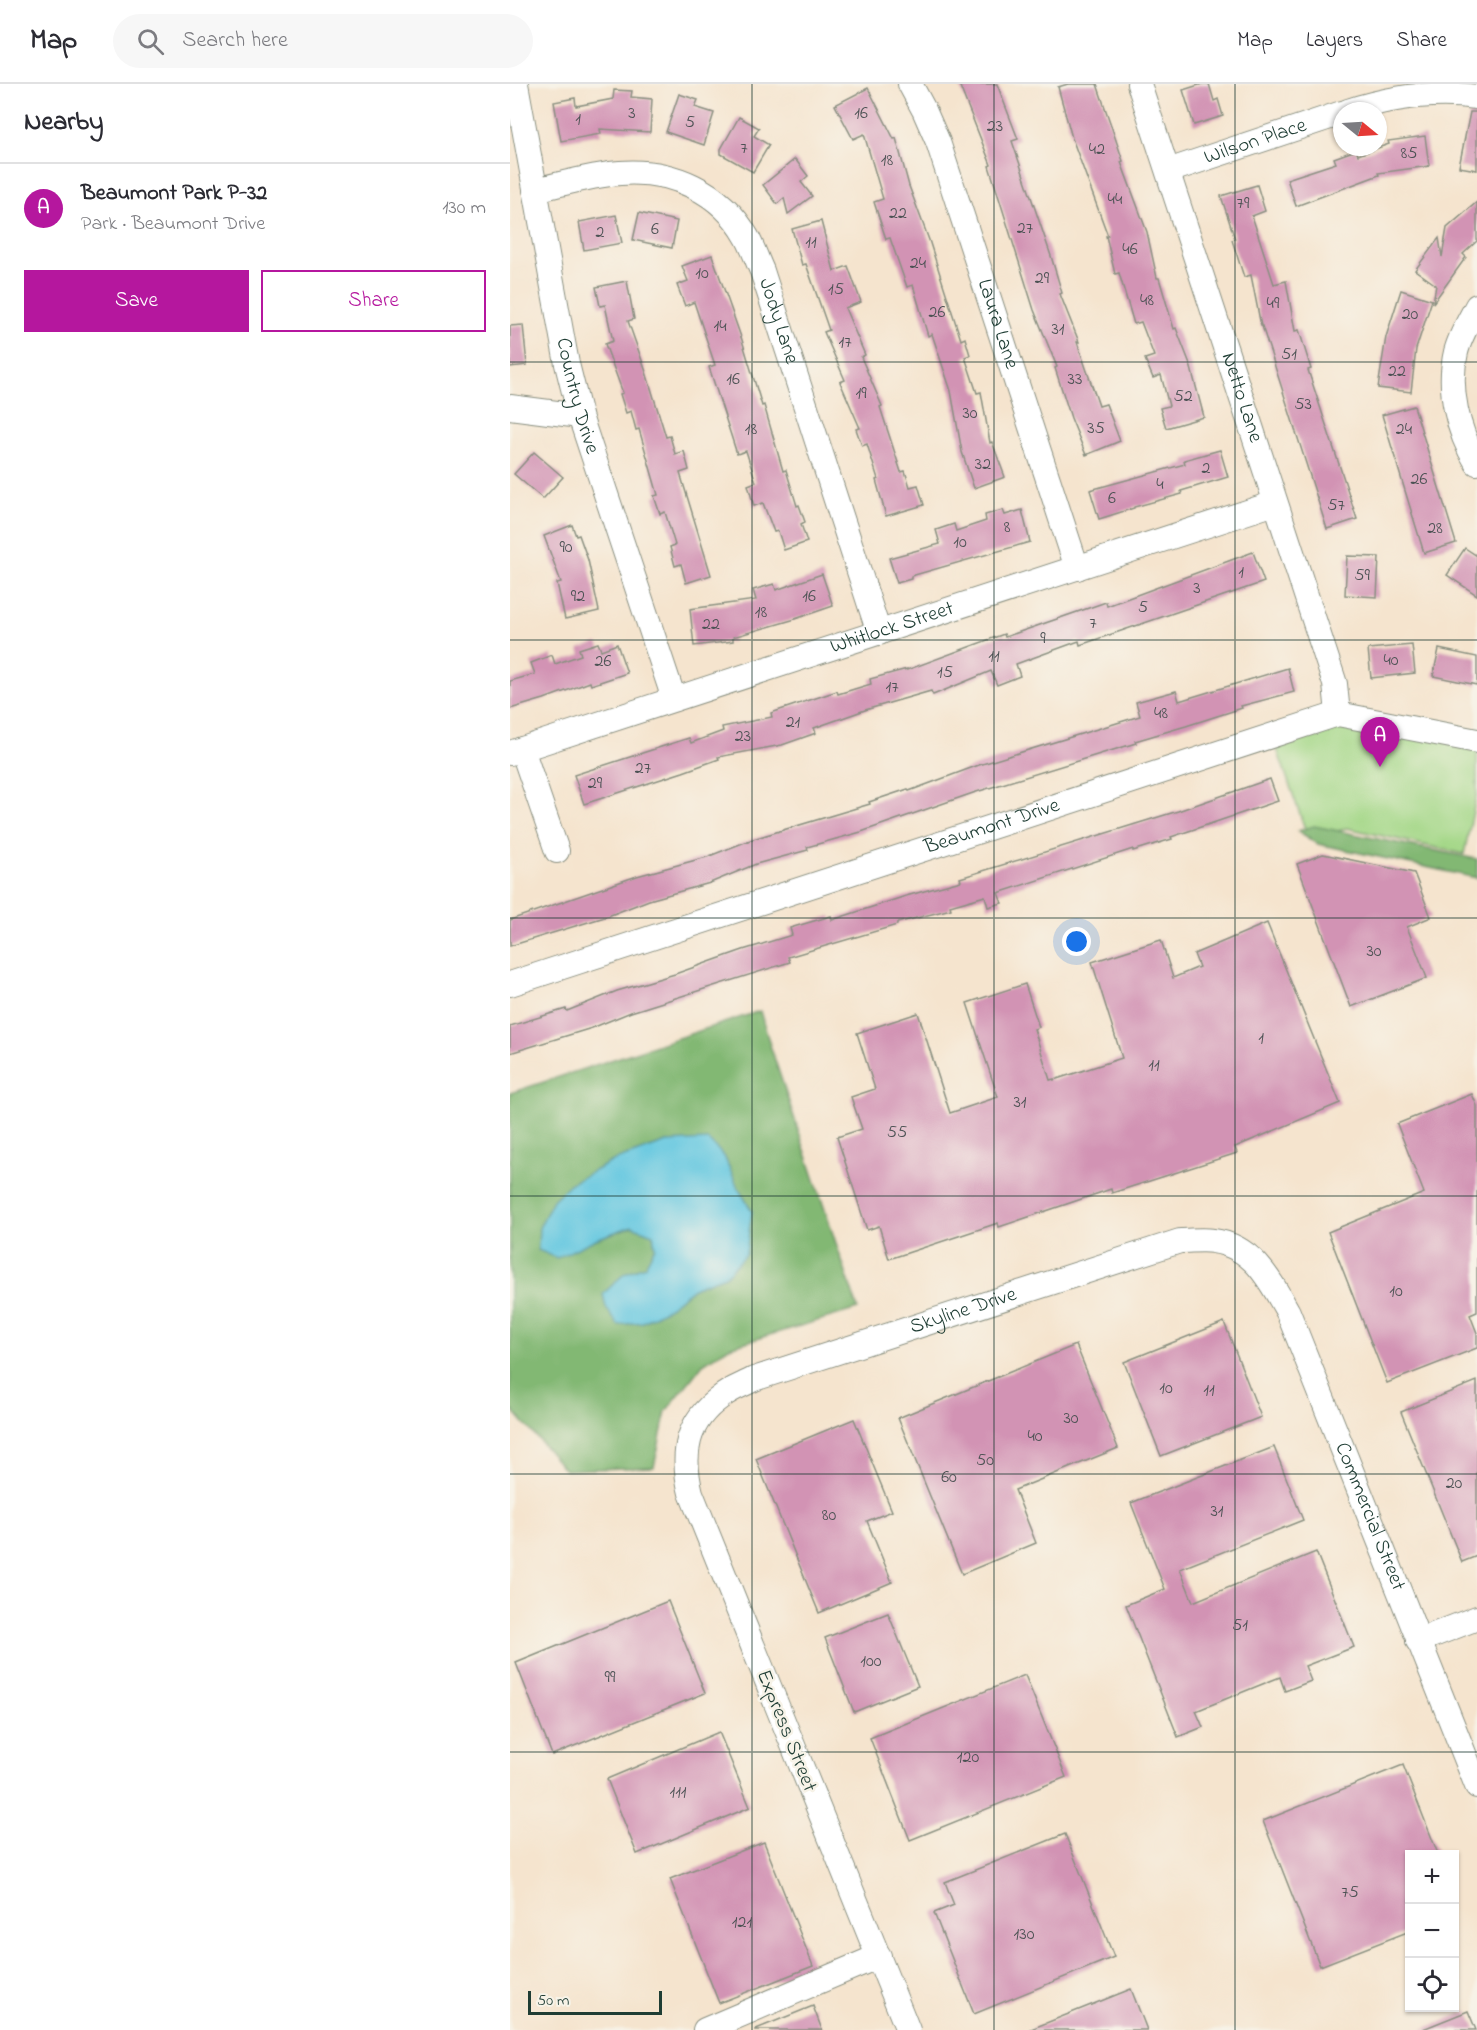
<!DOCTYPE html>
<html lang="en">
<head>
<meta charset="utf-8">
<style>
	body { margin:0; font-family:"Indie Flower",sans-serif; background:#f7f7f7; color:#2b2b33 }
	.controls { position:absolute; right:18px; bottom:18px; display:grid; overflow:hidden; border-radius:0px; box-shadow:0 2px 4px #0004 }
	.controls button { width:54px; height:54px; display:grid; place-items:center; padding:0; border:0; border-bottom:2px solid #e1e1e2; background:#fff; color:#2b2b33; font:30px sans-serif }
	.compass { position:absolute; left:823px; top:18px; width:54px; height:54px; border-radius:50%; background:#fff; box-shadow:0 2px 4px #0004; rotate:108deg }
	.scale { position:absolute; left:18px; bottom:15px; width:134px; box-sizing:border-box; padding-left:6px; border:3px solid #1f3d34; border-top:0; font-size:16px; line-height:21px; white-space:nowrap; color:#1f3d34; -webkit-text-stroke:4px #f7f3e8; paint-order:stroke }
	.you { position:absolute; left:567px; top:858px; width:21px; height:21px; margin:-15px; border:4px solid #fff; border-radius:50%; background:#1a73e8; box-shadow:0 0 0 9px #1a73e833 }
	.badge { display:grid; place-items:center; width:39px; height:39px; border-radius:50%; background:#b5179e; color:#fff; font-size:20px; font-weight:700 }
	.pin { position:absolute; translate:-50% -50px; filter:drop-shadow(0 2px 3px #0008) }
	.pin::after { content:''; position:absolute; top:32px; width:21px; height:18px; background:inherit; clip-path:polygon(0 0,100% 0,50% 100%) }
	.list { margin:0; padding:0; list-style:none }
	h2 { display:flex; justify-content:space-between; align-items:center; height:78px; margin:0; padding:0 24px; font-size:26px }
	h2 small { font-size:20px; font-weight:400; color:#7c7c81 }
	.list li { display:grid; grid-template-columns:39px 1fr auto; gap:18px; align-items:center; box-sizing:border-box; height:90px; padding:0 24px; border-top:2px solid #e1e1e2 }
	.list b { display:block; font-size:22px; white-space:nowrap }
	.list p { margin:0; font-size:20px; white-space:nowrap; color:#7c7c81 }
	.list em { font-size:20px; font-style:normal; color:#7c7c81 }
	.actions { display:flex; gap:12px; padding:18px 24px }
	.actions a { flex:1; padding:14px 0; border:2px solid #b5179e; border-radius:0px; text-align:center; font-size:21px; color:#b5179e }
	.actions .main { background:#b5179e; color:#fff }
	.icon { flex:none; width:33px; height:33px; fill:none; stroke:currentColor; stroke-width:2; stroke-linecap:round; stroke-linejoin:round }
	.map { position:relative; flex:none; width:967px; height:1946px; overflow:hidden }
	header { display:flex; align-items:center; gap:36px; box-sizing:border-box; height:84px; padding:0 30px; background:#fff; border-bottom:2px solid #e1e1e2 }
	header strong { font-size:28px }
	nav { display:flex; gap:33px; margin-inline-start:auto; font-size:21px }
	.search { width:420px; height:54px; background:#f7f7f7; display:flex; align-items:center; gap:15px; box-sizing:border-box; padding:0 21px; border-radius:33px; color:#7c7c81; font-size:22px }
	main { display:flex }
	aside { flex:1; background:#fff }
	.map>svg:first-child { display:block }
	.green { fill:#a3d786; stroke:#618a5d; stroke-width:1.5 }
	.forest { fill:#82b873; stroke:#507a54; stroke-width:1.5; fill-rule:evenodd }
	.water { fill:#63c7e0; stroke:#41828a; stroke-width:1.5 }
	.building { fill:#d293b4 }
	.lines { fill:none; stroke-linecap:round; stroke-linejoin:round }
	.minor-casing { stroke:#8a9081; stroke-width:26 }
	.minor { stroke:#fff; stroke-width:24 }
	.grid { fill:none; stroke:#1f3d34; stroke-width:1.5; stroke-opacity:0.55 }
	.labels { text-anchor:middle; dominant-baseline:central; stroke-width:5; stroke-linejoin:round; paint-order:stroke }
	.number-label { font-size:18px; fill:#4c5254 }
	.street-label { font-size:21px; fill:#1f3d34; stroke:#f7f3e8 }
</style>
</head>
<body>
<header>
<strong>Map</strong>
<div class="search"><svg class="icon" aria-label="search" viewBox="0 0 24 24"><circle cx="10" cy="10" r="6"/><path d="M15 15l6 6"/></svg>Search here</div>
<nav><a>Map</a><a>Layers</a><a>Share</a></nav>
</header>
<main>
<aside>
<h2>Nearby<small></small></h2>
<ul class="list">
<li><span class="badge">A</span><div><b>Beaumont Park P-32</b><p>Park · Beaumont Drive</p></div><em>130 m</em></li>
</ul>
<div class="actions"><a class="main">Save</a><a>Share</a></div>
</aside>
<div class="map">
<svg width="967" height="1946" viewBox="0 0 967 1946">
	<rect width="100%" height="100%" fill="#f7f3e8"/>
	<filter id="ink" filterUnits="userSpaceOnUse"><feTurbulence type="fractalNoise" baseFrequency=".0167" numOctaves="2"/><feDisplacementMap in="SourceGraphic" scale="12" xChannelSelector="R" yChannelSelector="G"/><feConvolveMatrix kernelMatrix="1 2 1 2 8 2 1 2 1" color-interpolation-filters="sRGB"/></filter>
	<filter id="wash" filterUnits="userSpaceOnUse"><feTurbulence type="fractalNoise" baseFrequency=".008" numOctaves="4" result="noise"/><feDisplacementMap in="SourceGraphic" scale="24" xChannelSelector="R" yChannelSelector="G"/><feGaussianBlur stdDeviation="1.35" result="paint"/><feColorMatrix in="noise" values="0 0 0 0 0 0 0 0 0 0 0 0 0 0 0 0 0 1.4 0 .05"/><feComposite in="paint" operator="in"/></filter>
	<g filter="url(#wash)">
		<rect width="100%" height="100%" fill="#f5e4ce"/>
		<path class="green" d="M 828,630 L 967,657 L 967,709 L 954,770 L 837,744 L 799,756 L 762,651 Z"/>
		<g class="forest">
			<path d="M 804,742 L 967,775 L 967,794 L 808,760 L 788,747 Z"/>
			<path d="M 250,927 L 260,961 L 348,1225 L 219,1263 L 193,1280 L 156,1327 L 144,1383 L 55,1386 L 0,1323 L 0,1009 ZM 157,1058 L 214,1072 L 228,1104 L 242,1127 L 215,1192 L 185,1203 L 155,1226 L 133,1238 L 108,1241 L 115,1189 L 135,1182 L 145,1163 L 143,1150 L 123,1142 L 86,1155 L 61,1099 L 105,1076 Z"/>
		</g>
		<path class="water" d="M 198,1056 L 214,1072 L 228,1104 L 242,1127 L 236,1170 L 215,1192 L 185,1203 L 155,1226 L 133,1238 L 108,1241 L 96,1224 L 93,1210 L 115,1189 L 135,1182 L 145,1163 L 143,1150 L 122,1142 L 86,1155 L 47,1174 L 28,1166 L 29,1144 L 43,1116 L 61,1099 L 105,1076 L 157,1058 Z"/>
		<g id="blocks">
			<g class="building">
				<path d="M 449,0 L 487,0 L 508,55 L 502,57 L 541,172 L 552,209 L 550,210 L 569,258 L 567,258 L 589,322 L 596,320 L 610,357 L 576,371 L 561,334 L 545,284 L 547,283 L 524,226 L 479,82 L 481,81 Z"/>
				<path d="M 558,0 L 587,0 L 613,77 L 611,78 L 637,148 L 647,194 L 649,194 L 664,245 L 666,244 L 680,280 L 694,333 L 656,344 L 650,324 L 659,322 L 651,291 L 643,294 L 635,275 L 644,272 L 631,238 L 624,240 L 609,189 L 605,190 L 596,152 L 598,152 L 562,54 L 548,3 Z"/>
				<path d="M 692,0 L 699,0 L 704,17 L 708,15 L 713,32 L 684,41 L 673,6 Z"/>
				<path d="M 358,4 L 384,55 L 386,54 L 399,102 L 419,156 L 451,256 L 455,254 L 460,271 L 455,273 L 467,309 L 471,308 L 480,359 L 482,358 L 495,393 L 464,404 L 452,368 L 441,307 L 422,250 L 418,252 L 403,201 L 397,203 L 380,154 L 376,155 L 364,118 L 373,115 L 354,50 L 343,55 L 325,21 Z"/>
				<path d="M 104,6 L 122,7 L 121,13 L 142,15 L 140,48 L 90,45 L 91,50 L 51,57 L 44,18 L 65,14 L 66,22 L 103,15 Z"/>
				<path d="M 169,10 L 188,16 L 185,23 L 204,29 L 194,61 L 156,48 Z"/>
				<path d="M 960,28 L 967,28 L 967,86 L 949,83 Z"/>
				<path d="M 229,33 L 249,44 L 244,52 L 259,61 L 243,88 L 211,70 L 211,65 Z"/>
				<path d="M 915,52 L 919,82 L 868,89 L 869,91 L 786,122 L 777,95 L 826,79 L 824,74 L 846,66 L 848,71 L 879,60 L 878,57 Z"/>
				<path d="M 285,75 L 298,92 L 291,98 L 302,112 L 278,130 L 274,114 L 267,120 L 253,101 Z"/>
				<path d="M 747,101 L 755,127 L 742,132 L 764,200 L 776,197 L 785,247 L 789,246 L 801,285 L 798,286 L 847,435 L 817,445 L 752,242 L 751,242 L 741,191 L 734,193 L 722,156 L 725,155 L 711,112 Z"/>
				<path d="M 967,118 L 967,157 L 953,170 L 956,173 L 923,219 L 926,201 L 905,186 L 929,154 L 932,173 L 937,144 Z"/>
				<path d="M 129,129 L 167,137 L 162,164 L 123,156 Z"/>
				<path d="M 106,131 L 112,159 L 74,166 L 69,138 Z"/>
				<path d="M 311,137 L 324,187 L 338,182 L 351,218 L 335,224 L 355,271 L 351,273 L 372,322 L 370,323 L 391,388 L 395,387 L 400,403 L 408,401 L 414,421 L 376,432 L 366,396 L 368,395 L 357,360 L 352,362 L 346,345 L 350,344 L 330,298 L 335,296 L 314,248 L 319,246 L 296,180 L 292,181 L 282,145 Z"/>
				<path d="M 202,171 L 232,256 L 252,322 L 254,321 L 273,387 L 276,386 L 287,422 L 289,421 L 295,438 L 291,440 L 297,458 L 274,466 L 268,447 L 264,448 L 253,419 L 244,422 L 238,401 L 246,398 L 236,367 L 227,370 L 199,283 L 205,281 L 184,218 L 175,222 L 167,201 L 178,197 L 172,182 Z"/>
				<path d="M 117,197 L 124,235 L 118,237 L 136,288 L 156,353 L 160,352 L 165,370 L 174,367 L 179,386 L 170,389 L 201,491 L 176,499 L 171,480 L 165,482 L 160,463 L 165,461 L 155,428 L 150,430 L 144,412 L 148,411 L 129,345 L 126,346 L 121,327 L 116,329 L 110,310 L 113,309 L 95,260 L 103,257 L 95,221 L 90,222 L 86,203 Z"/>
				<path d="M 891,206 L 922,216 L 906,265 L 901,308 L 868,304 L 876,253 Z"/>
				<path d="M 13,241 L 17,281 L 0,283 L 0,242 Z"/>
				<path d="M 904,322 L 946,459 L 914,469 L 872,331 Z"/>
				<path d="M 710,366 L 718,393 L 671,407 L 672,410 L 624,423 L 624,424 L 589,435 L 580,406 L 675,380 L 674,376 Z"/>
				<path d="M 24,368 L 53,393 L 33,415 L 4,390 Z"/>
				<path d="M 493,426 L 495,431 L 512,426 L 520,458 L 401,492 L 401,495 L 387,499 L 379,474 L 430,460 L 426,446 L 444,440 L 446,447 L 476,437 L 475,431 Z"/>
				<path d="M 62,441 L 66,452 L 69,451 L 78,476 L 89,527 L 55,535 L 47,499 L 51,498 L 34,452 Z"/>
				<path d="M 955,464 L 967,472 L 967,511 L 937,491 Z"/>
				<path d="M 743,468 L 754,498 L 570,561 L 569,557 L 506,580 L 510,592 L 487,601 L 481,587 L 423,611 L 421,607 L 355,626 L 304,644 L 306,649 L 272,661 L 208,673 L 209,675 L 173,688 L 74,720 L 64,691 L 179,654 L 181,659 L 213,647 L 212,643 L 262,633 L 261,629 L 327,607 L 328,610 L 361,600 L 360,595 L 397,585 L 397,586 L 494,550 L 495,553 L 596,518 L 597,522 Z"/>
				<path d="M 837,472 L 869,473 L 867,513 L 835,511 Z"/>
				<path d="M 312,490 L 323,522 L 282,536 L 223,553 L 223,557 L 184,562 L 180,525 L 246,516 L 243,506 L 264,500 L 266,506 Z"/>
				<path d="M 88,559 L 91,566 L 107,560 L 117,589 L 81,601 L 80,598 L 34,615 L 0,625 L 0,597 L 25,590 L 21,579 L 42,571 L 45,580 L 71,571 L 69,565 Z"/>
				<path d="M 902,561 L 905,589 L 861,594 L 858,565 Z"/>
				<path d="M 929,565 L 967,573 L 967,601 L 923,592 Z"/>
				<path d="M 778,584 L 784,608 L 731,622 L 732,624 L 676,642 L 625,657 L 626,659 L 463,709 L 351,748 L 297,763 L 298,766 L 246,780 L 200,799 L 139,816 L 98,832 L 0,862 L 0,836 L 127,792 L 197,773 L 243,755 L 360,720 L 359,718 L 398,705 L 399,707 L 469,681 L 630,632 L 626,618 L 666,607 L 669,617 Z"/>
				<path d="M 760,695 L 768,717 L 661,753 L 662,755 L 623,767 L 623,765 L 488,809 L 492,819 L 478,823 L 475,812 L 440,822 L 441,825 L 387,839 L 387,841 L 278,873 L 280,878 L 121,928 L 82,944 L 0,969 L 0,942 L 56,925 L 57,927 L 107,907 L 165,890 L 233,866 L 282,851 L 280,844 L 321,832 L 322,836 L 396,812 L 451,797 L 450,794 L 668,727 Z"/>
				<path d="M 813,770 L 904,789 L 921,833 L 897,843 L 917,894 L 841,923 L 787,780 Z"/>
				<path d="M 757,839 L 830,1019 L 725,1063 L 727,1069 L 602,1109 L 601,1105 L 489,1143 L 488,1139 L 379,1175 L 369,1142 L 357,1146 L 327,1053 L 352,1045 L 341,1013 L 365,1005 L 347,949 L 408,929 L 440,1029 L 488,1013 L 457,919 L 515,900 L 529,943 L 524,945 L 540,996 L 544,995 L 544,996 L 612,974 L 582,878 L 651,856 L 663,894 L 689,883 L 684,870 Z"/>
				<path d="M 962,1010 L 967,1022 L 967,1228 L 960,1231 L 967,1249 L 967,1264 L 877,1299 L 818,1148 L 914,1109 L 887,1040 Z"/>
				<path d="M 714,1238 L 751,1333 L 651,1372 L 614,1278 Z"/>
				<path d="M 566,1261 L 608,1364 L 505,1406 L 526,1459 L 452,1490 L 388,1334 Z"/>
				<path d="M 967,1297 L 967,1472 L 952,1478 L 891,1328 Z"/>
				<path d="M 344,1335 L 382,1427 L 357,1437 L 382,1498 L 309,1529 L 246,1375 Z"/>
				<path d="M 764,1363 L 793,1436 L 670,1485 L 683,1518 L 806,1468 L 844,1563 L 795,1582 L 801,1597 L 775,1607 L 770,1593 L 686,1627 L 693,1643 L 668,1653 L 616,1521 L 655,1505 L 621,1419 Z"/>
				<path d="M 158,1517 L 195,1609 L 42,1671 L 6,1579 Z"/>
				<path d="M 378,1529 L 408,1602 L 344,1628 L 315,1554 Z"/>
				<path d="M 515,1591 L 556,1693 L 400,1756 L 360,1654 Z"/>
				<path d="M 209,1648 L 240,1723 L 127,1770 L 97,1695 Z"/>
				<path d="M 893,1681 L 928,1770 L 900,1770 L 900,1847 L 810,1882 L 753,1737 Z"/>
				<path d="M 555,1750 L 604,1873 L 464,1930 L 424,1829 L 444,1821 L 435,1798 Z"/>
				<path d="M 254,1758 L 303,1882 L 209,1919 L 160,1795 Z"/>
				<path d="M 621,1905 L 637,1946 L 522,1946 L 521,1945 Z"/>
				<path d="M 303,1922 L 312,1946 L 246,1946 L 246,1945 Z"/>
				<path d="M 958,1927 L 966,1946 L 913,1946 L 913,1945 Z"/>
			</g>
		</g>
	</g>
	<g filter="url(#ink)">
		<use href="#blocks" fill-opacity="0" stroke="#8a9081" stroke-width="1.5"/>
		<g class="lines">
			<defs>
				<g id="minor">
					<path id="s1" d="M 6,0 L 57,280 L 70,332 L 164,615"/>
					<path id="s2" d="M 400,0 L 414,26 L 428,58 L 567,484"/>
					<path id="s3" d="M 629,0 L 825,600 L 828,630"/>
					<path d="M 838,27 C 881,13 922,7 967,13"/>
					<path id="s4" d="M 658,87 L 832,29"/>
					<path id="s5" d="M 25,106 C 52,100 82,91 110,89 C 162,85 211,107 237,153 C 243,164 247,176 252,187 L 369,549"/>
					<path d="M 967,222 C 959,237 950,252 946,268 C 937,305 948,348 967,379"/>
					<path d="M 0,323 L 70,332"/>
					<path d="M 12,665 L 47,767"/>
					<path id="s6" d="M 0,669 L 765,419"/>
					<path id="s7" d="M 0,900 L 828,630 L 967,657"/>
					<path d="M 908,1557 L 967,1534"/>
					<path d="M 195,1946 L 369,1872"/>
					<path id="s8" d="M 398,1946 C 326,1767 253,1588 181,1409 C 171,1370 176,1338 211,1313 C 220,1305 233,1301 244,1295 L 670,1157 C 681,1157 693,1155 703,1157 C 743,1162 760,1196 778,1228 L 967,1702"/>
				</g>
			</defs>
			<use href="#minor" class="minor-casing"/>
			<use href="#minor" class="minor"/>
		</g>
	</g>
	<path class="grid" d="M 242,0 L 242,1946M 484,0 L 484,1946M 725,0 L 725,1946M 0,278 L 967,278M 0,556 L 967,556M 0,834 L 967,834M 0,1112 L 967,1112M 0,1390 L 967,1390M 0,1668 L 967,1668"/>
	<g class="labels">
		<g class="number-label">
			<text x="122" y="30">3</text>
			<text x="351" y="30">16</text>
			<text x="68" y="36">1</text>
			<text x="180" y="39">5</text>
			<text x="485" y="43">23</text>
			<text x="234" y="65">7</text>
			<text x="587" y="66">42</text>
			<text x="899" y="70">85</text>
			<text x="377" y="77">18</text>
			<text x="605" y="116">44</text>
			<text x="733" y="120">79</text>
			<text x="388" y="130">22</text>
			<text x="515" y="145">27</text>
			<text x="145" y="146">6</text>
			<text x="90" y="149">2</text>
			<text x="301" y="159">11</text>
			<text x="620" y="166">46</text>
			<text x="408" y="180">24</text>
			<text x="192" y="190">10</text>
			<text x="532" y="195">29</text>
			<text x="326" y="206">15</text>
			<text x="637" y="217">48</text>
			<text x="763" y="220">49</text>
			<text x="427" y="229">26</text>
			<text x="900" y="231">20</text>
			<text x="210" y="243">14</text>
			<text x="548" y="246">31</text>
			<text x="335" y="259">17</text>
			<text x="779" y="271">51</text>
			<text x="887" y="288">22</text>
			<text x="223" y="296">16</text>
			<text x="565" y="296">33</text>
			<text x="351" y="310">19</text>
			<text x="673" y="313">52</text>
			<text x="793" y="321">53</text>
			<text x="460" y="330">30</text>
			<text x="586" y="345">35</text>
			<text x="241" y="346">18</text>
			<text x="894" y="346">24</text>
			<text x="473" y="381">32</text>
			<text x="696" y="385">2</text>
			<text x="909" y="396">26</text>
			<text x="650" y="401">4</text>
			<text x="602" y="415">6</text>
			<text x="826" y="422">57</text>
			<text x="497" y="444">8</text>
			<text x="925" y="445">28</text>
			<text x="450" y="459">10</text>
			<text x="56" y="464">90</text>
			<text x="731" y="489">1</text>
			<text x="852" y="492">59</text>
			<text x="687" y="505">3</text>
			<text x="68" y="513">92</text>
			<text x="299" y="513">16</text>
			<text x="633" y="524">5</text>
			<text x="251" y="529">18</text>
			<text x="583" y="540">7</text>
			<text x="201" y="541">22</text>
			<text x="533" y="555">9</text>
			<text x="484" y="573">11</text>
			<text x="881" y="577">40</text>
			<text x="93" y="578">26</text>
			<text x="435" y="589">15</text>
			<text x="382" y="604">17</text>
			<text x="651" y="630">48</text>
			<text x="283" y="639">21</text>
			<text x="233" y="653">23</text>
			<text x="133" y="685">27</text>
			<text x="85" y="700">29</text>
			<text x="864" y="868">30</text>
			<text x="751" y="955">1</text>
			<text x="644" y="982">11</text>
			<text x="510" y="1019">31</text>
			<text x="387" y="1049">55</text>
			<text x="886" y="1208">10</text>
			<text x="656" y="1305">10</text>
			<text x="699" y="1307">11</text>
			<text x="561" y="1335">30</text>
			<text x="525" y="1353">40</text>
			<text x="475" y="1377">50</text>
			<text x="439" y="1394">60</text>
			<text x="944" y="1400">20</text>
			<text x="707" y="1428">31</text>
			<text x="319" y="1432">80</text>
			<text x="730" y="1542">51</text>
			<text x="361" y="1578">100</text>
			<text x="100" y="1594">99</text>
			<text x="458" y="1674">120</text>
			<text x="168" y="1709">111</text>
			<text x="840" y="1809">75</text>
			<text x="232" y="1839">121</text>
			<text x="514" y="1851">130</text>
		</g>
		<g class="street-label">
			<text stroke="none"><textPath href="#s4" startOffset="92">Wilson Place</textPath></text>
			<text stroke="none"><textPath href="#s5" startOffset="327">Jody Lane</textPath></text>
			<text stroke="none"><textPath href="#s2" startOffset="256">Laura Lane</textPath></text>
			<text stroke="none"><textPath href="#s1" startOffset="318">Country Drive</textPath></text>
			<text stroke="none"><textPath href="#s3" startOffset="330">Netto Lane</textPath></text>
			<text stroke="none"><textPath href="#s6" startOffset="402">Whitlock Street</textPath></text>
			<text stroke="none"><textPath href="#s7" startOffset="507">Beaumont Drive</textPath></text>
			<text stroke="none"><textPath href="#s8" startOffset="945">Skyline Drive</textPath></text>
			<text stroke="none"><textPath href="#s8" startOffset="1534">Commercial Street</textPath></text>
			<text transform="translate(276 1647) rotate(68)">Express Street</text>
		</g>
	</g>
</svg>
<div class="controls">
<button>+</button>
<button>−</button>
<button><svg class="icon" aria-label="locate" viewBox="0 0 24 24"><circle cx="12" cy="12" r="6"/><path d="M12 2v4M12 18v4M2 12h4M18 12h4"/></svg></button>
</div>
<svg class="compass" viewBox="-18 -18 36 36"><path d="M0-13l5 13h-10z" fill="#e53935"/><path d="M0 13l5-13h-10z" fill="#7c7c81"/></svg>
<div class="scale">50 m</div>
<div class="you"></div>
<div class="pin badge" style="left:870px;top:683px">A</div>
</div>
</main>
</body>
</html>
